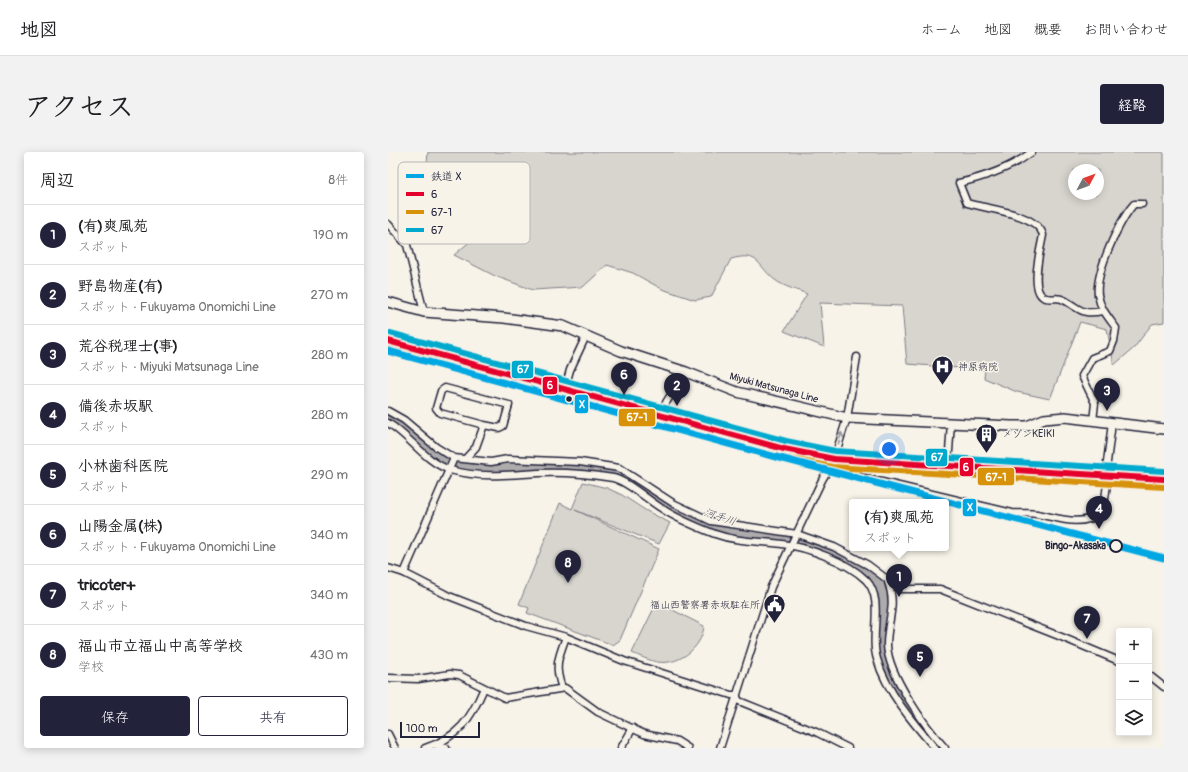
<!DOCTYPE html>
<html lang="ja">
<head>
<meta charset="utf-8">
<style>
	body { margin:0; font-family:Pangolin,"Klee One",sans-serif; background:#f2f2f2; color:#202124 }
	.controls { position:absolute; right:12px; bottom:12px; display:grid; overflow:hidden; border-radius:4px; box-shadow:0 2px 10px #0003 }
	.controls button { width:36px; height:36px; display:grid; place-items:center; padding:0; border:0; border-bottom:1px solid #e0e0e0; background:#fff; color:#202124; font:20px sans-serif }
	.compass { position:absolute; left:680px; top:12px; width:36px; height:36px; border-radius:50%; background:#fff; box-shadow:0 2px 10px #0003; rotate:49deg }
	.scale { position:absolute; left:12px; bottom:10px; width:80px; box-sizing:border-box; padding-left:4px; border:2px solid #22223b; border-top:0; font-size:11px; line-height:14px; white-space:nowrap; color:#22223b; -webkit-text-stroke:3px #f7f3e8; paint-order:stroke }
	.you { position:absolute; left:501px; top:297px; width:14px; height:14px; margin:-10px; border:3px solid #fff; border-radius:50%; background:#1a73e8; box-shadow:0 0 0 6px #1a73e833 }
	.badge { display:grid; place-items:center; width:26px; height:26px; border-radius:50%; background:#22223b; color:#fff; font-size:13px; font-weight:700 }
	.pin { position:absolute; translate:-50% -33px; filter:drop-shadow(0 1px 2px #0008) }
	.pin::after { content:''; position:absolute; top:21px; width:14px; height:12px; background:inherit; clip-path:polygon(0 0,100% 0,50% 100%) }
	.popup { position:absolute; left:461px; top:347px; width:100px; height:52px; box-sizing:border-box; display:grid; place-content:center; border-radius:4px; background:#fff; filter:drop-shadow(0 1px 3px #0005); font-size:13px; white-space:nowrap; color:#757577 }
	.popup b { font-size:15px; color:#202124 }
	.popup::after { content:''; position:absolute; left:50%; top:100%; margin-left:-8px; border:8px solid transparent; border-top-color:#fff }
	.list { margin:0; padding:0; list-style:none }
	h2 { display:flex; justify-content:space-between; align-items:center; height:52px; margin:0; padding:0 16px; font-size:17px }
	h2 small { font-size:13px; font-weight:400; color:#757577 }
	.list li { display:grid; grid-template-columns:26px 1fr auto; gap:12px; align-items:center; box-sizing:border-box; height:60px; padding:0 16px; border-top:1px solid #e0e0e0 }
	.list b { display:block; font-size:15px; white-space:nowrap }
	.list p { margin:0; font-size:13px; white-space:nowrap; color:#757577 }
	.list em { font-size:13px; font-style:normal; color:#757577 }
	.actions { display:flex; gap:8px; padding:12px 16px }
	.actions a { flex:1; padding:9px 0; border:1px solid #22223b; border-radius:4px; text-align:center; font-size:14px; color:#22223b }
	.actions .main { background:#22223b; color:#fff }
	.icon { flex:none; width:22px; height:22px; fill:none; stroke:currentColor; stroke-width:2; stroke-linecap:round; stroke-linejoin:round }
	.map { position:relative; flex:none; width:776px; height:596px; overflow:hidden; border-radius:4px }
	header { display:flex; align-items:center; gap:24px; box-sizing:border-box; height:56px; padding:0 20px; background:#fff; border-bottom:1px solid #e0e0e0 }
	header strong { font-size:19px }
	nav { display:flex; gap:22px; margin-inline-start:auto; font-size:14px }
	.intro { display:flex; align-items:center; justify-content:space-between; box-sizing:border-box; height:96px; padding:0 24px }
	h1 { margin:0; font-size:28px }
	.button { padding:10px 18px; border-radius:4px; background:#22223b; color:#fff; font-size:14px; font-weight:700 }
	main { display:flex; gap:24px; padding:0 24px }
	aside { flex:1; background:#fff; border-radius:4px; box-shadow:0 2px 10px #0003 }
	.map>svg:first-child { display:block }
	.green { fill:#d8d5cf; stroke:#7d7c85; fill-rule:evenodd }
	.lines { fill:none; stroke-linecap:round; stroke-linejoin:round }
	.river { stroke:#aeabad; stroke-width:10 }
	.minor-casing { stroke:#22223b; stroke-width:9 }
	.secondary-casing { stroke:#22223b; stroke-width:12 }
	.primary-casing { stroke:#22223b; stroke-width:13 }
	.minor { stroke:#f7f3e8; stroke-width:6 }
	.secondary { stroke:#f7f3e8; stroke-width:9 }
	.primary { stroke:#f7f3e8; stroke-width:10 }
	.bus-1-casing { stroke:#f7f3e8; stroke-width:9 }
	.bus-2-casing { stroke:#f7f3e8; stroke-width:9 }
	.bus-3-casing { stroke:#f7f3e8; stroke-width:9 }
	.bus-1 { stroke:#e4002b; stroke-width:6 }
	.bus-2 { stroke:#d79209; stroke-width:6 }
	.bus-3 { stroke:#00a9ce; stroke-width:6 }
	.rail-1-casing { stroke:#f7f3e8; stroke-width:10 }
	.rail-1 { stroke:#00a7e3; stroke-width:7 }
	.oneway { stroke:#97959a }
	.bus-dot { fill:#22223b; stroke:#f7f3e8; stroke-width:1.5 }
	.stop-dot { fill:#f7f3e8; stroke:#22223b; stroke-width:2 }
	.labels { text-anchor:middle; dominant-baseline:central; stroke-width:3; stroke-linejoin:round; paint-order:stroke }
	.poi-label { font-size:10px; fill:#22223b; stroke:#f7f3e8; text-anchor:start }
	.street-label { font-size:10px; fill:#22223b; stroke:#f7f3e8 }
	.stop-label { font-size:10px; font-weight:bold; fill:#22223b; stroke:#f7f3e8; text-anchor:end }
	.water-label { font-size:11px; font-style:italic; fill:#535263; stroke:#f7f3e8 }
	.key { fill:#f7f3e8; stroke:#b7b4b4; stroke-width:1 }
	.key-label { font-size:11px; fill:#22223b }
	.line-badge { stroke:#f7f3e8; stroke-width:1.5 }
	.badge-label { font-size:11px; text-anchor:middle; font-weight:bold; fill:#fff }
</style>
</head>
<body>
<header>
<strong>地図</strong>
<nav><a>ホーム</a><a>地図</a><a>概要</a><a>お問い合わせ</a></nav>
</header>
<div class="intro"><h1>アクセス</h1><a class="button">経路</a></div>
<main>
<aside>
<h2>周辺<small>8件</small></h2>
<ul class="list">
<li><span class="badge">1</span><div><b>(有)爽風苑</b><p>スポット</p></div><em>190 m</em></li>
<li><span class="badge">2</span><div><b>野島物産(有)</b><p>スポット · Fukuyama Onomichi Line</p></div><em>270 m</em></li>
<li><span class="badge">3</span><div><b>荒谷税理士(事)</b><p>スポット · Miyuki Matsunaga Line</p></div><em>280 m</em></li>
<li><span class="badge">4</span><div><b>備後赤坂駅</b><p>スポット</p></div><em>280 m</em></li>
<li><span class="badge">5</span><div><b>小林歯科医院</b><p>スポット</p></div><em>290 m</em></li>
<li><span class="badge">6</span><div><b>山陽金属(株)</b><p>スポット · Fukuyama Onomichi Line</p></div><em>340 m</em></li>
<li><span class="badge">7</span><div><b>tricoter+</b><p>スポット</p></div><em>340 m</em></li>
<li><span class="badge">8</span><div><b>福山市立福山中高等学校</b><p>学校</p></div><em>430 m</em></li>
</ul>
<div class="actions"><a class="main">保存</a><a>共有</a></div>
</aside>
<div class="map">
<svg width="776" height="596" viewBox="0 0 776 596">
	<rect width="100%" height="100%" fill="#f7f3e8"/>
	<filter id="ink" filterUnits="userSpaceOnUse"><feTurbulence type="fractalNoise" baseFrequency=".025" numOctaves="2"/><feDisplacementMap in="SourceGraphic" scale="8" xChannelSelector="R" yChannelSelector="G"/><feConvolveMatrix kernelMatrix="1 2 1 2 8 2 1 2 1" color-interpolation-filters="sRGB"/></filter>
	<g filter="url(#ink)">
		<g class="green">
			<path d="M 40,0 L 776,0 L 776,170 L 764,172 L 746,196 L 726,213 L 719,177 L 692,170 L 662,247 L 629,240 L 596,226 L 597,218 L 519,212 L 514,154 L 432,151 L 436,195 L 396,179 L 419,142 C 410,138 396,135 387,128 C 369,114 372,99 343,107 L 323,145 L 307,148 L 274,137 L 245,121 L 219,113 L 195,135 L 145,138 L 107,124 L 66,103 L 98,76 L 78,51 L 39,12 ZM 686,18 L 710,18 L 710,42 L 686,42 Z"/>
			<path d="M 195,330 L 219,336 L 234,343 L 257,358 L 282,371 L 271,392 L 187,358 L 271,397 L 232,488 L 225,493 L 139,461 L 141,456 L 131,452 L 172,351 L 184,357 Z"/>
			<path d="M 275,453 L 316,474 C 314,497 288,516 265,509 C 258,507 251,504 244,501 L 266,456 Z"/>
		</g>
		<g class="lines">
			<path class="river" d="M 0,264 C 28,276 42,309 73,315 C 100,321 129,315 156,315 C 174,315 196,316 214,320 C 254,328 283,364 322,376 C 377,394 442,381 486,424 C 506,445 487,489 496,516 C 504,537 536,578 551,596"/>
			<defs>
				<g id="minor">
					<path d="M 644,0 C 623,16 597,25 571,31 L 579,51 C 598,57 649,61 655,83 C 653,95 640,142 658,146 C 666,148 668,144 676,148 C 694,158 693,163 715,159"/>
					<path d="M 0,72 L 19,93 L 36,160"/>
					<path d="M 177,236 L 182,218 L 198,184"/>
					<path d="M 0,259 L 16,268 L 48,295 L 66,306 L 103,310 L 120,307 L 192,310 L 231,316 L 285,351 L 323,369 L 409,382 L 446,395 L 480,413 L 512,437 L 552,437 L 671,484 L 731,509"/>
					<path d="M 273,263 C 277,246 291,235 298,220"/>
					<path d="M 705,269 L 707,251 L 694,224 L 704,206 L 722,199 L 726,189 L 728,176 C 720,165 712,156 710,143 C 707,121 731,69 746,52 L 754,52"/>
					<path d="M 0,271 C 22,284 37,310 62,318 C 91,326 121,323 150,321 C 175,320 201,322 225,326 C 239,329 260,348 273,356 C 289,367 309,375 327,382 C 349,390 371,389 394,392 C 419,395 460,410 478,428 C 497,448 481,483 489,507 C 498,539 525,571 547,596"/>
					<path d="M 78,306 L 88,295 L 96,273 L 52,261 L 48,256 L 53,239 L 57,236 L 121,253 L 115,274 L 111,276 L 96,273"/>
					<path d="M 442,313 L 473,325 L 624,361 C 632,361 641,361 649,362 C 674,367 691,375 715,361 L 720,325 L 718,318 L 724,271"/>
					<path d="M 560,314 L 563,270"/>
					<path d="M 0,416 L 16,421 L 61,444 L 138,474 L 178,485 L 236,509 L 343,543 L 348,543 L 351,549 L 428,580 L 460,596"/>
					<path d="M 16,421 L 66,306"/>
					<path d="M 500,430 C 509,454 499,469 499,493 C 500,523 537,574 557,596"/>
					<path d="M 761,523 L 776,535"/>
					<path d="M 0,526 L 30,527 L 62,522 L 71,523 L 117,546 L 177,536 L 210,560 L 256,582 L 289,589 L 300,596"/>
					<path d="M 174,536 C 166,515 170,506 178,485"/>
					<path d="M 0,582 L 7,596"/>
					<path d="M 46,593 L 58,596"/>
					<path d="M 37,596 C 70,586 83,567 96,536"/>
					<path d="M 233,596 L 245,576"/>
					<path d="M 332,596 L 383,435 L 434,328 L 446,307 L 459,266 L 469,205"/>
				</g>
				<path id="secondary" d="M 0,150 L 36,160 L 116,166 L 175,174 L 233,199 L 298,220 L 349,240 L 459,266 L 623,274 L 639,274 L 656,267 L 677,265 L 776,277"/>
				<path id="primary" d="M 0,189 L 396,297 L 446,307 L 776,327"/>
			</defs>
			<use href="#minor" class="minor-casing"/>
			<use href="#secondary" class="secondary-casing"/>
			<use href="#primary" class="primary-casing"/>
			<use href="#minor" class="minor"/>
			<use href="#secondary" class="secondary"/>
			<use href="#primary" class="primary"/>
			<defs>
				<path id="bus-1" d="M 0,189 L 396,297 L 446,307 L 776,327"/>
				<path id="bus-2" d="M 0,197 L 394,305 L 444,315 L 776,335"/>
				<path id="bus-3" d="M 2,181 L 398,289 L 447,299 L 776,319"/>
			</defs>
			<use href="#bus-1" class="bus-1-casing"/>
			<use href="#bus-2" class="bus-2-casing"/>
			<use href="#bus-3" class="bus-3-casing"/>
			<use href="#bus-1" class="bus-1"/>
			<use href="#bus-2" class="bus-2"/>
			<use href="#bus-3" class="bus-3"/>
			<defs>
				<path id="rail-1" d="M 0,199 L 384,304 L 776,406"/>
			</defs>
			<use href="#rail-1" class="rail-1-casing"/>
			<use href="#rail-1" class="rail-1"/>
		</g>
		<defs><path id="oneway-shaft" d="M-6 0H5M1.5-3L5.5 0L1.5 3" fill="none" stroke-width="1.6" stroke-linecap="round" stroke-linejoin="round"/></defs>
		<use class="oneway" href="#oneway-shaft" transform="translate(452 286) rotate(-74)"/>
	</g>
	<defs>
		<symbol id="hospital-pin" viewBox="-11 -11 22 30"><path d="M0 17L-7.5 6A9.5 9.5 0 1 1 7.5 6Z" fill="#22223b" stroke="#f7f3e8"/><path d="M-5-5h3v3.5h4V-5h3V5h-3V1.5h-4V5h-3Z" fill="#fff"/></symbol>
		<symbol id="building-pin" viewBox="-11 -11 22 30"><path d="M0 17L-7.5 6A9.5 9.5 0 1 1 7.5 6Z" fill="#22223b" stroke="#f7f3e8"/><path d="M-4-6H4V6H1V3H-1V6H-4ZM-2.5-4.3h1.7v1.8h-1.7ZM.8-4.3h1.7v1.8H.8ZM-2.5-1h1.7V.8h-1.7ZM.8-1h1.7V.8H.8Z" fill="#fff"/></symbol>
		<symbol id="civic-pin" viewBox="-11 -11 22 30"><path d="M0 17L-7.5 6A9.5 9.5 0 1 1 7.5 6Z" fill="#22223b" stroke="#f7f3e8"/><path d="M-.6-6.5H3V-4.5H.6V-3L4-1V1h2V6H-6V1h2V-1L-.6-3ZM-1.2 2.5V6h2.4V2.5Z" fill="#fff"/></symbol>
	</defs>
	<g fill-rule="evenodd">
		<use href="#hospital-pin" x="542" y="202" width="25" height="34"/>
		<use href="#building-pin" x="586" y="270" width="25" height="34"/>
		<use href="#civic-pin" x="374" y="440" width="25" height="34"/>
	</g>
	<circle class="bus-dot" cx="181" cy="247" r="3.5"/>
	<circle class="stop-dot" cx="728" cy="394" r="6"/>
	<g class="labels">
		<g class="poi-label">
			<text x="570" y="215">神原病院</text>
			<text x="614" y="282">メゾンKEIKI</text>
			<text x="372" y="453" text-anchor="end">福山西警察署赤坂駐在所</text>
		</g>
		<g class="street-label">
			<text transform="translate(386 236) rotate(15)">Miyuki Matsunaga Line</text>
		</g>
		<g class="stop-label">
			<text x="718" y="394">Bingo-Akasaka</text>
		</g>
		<g class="water-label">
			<text transform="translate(332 365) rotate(19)">河手川</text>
		</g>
	</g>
	<rect x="10" y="10" width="132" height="82" rx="6" class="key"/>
	<rect x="18" y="22" width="18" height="4" fill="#00a7e3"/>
	<rect x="18" y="40" width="18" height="4" fill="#e4002b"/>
	<rect x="18" y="58" width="18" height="4" fill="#d79209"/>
	<rect x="18" y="76" width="18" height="4" fill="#00a9ce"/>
	<g class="key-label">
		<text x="43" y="28">鉄道 X</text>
		<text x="43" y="46">6</text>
		<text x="43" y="64">67-1</text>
		<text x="43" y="82">67</text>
	</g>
	<g class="line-badge">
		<rect x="123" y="208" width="23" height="19" rx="4" fill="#00a9ce"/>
		<rect x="154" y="224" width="16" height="19" rx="4" fill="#e4002b"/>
		<rect x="186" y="242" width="15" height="20" rx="4" fill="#00a7e3"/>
		<rect x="230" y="256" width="38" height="19" rx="4" fill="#d79209"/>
		<rect x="537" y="296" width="23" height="19" rx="4" fill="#00a9ce"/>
		<rect x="571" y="305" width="15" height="20" rx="4" fill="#e4002b"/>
		<rect x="589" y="315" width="38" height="19" rx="4" fill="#d79209"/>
		<rect x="574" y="346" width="15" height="19" rx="4" fill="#00a7e3"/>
	</g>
	<g class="badge-label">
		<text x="135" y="221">67</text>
		<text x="162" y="237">6</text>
		<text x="194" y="256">X</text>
		<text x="249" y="269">67-1</text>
		<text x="549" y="309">67</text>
		<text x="578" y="319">6</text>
		<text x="608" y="329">67-1</text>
		<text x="582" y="359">X</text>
	</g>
</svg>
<div class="controls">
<button>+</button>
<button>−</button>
<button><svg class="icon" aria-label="layers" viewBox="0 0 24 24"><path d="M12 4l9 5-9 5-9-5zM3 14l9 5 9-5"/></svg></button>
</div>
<svg class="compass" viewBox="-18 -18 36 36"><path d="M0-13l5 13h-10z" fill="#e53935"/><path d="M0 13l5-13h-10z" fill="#757577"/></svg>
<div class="scale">100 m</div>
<div class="you"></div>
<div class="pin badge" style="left:511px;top:445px">1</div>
<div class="popup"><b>(有)爽風苑</b>スポット</div>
<div class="pin badge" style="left:289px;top:254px">2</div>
<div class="pin badge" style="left:719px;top:259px">3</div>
<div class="pin badge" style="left:711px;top:377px">4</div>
<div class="pin badge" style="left:532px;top:525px">5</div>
<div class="pin badge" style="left:236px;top:243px">6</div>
<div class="pin badge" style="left:699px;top:487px">7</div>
<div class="pin badge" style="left:180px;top:431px">8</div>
</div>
</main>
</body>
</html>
